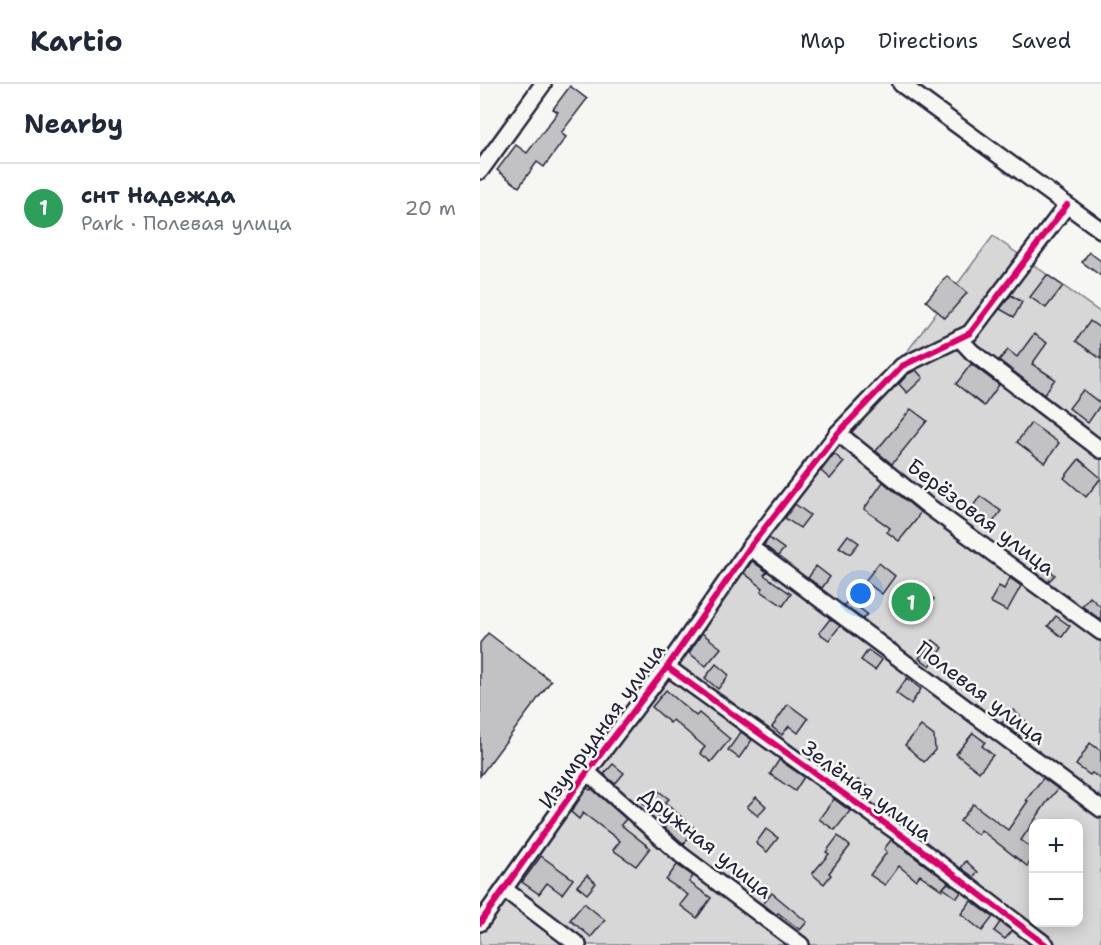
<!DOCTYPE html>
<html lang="en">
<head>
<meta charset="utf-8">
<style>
	body { margin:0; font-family:"Shantell Sans",sans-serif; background:#f2f2f3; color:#1f2937 }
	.controls { position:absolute; right:18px; bottom:18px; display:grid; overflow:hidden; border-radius:12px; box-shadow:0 3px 15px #0003 }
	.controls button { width:54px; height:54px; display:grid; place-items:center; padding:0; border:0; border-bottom:2px solid #e0e1e3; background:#fff; color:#1f2937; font:30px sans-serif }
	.you { position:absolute; left:381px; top:510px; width:21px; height:21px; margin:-15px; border:4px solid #fff; border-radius:50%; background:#1a73e8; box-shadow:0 0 0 9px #1a73e833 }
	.badge { display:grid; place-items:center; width:39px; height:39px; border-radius:50%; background:#d1495b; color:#fff; font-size:20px; font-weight:700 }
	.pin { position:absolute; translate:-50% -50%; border:3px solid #fff; box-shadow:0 2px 6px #0006 }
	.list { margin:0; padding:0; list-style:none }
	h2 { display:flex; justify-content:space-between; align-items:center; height:78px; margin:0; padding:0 24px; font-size:26px }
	h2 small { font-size:20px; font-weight:400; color:#747a83 }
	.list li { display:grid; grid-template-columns:39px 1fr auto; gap:18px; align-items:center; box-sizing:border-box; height:90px; padding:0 24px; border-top:2px solid #e0e1e3 }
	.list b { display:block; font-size:22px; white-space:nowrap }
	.list p { margin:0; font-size:20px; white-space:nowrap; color:#747a83 }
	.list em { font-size:20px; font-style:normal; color:#747a83 }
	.map { position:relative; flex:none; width:621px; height:861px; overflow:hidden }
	header { display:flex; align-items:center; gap:36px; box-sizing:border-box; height:84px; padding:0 30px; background:#fff; border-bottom:2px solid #e0e1e3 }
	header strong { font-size:28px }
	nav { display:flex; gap:33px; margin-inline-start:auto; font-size:21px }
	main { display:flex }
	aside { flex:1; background:#fff }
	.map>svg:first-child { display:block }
	.green { fill:#d7d7d7; stroke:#7c7c89; stroke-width:1.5; fill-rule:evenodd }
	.building { fill:#c2c2c4; stroke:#22223b; stroke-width:1.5 }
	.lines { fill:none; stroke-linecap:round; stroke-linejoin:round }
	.minor-casing { stroke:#22223b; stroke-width:20 }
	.minor { stroke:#f6f6f2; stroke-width:15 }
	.cycleway-casing { stroke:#f6f6f2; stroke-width:10 }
	.cycleway { stroke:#d6006c; stroke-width:6 }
	.labels { text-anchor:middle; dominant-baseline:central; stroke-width:5; stroke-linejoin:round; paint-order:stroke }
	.street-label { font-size:21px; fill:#22223b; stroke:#f6f6f2 }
</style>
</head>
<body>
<header>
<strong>Kartio</strong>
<nav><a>Map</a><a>Directions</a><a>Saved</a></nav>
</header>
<main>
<aside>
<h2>Nearby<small></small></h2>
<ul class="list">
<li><span class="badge" style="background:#2e9e5b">1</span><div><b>снт Надежда</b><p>Park · Полевая улица</p></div><em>20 m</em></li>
</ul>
</aside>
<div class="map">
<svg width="621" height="861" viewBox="0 0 621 861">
	<rect width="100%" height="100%" fill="#f6f6f2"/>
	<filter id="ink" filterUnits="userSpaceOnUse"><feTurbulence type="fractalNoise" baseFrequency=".0167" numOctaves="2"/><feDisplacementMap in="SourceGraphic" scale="12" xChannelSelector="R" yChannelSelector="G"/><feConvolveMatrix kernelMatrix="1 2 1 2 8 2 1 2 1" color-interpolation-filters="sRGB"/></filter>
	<g filter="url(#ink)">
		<path class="green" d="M 513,152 L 621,229 L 621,861 L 0,861 L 0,843 ZM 554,740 L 598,740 L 598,838 L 554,838 Z"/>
		<g class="building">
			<path d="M 90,2 L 107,15 L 81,49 L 86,53 L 64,83 L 57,78 L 39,103 L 17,86 L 36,61 L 47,69 L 78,28 L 73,25 Z"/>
			<path d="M 609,168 L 621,177 L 621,192 L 602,178 Z"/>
			<path d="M 567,191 L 583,202 L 566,224 L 550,213 Z"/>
			<path d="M 467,192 L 487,209 L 465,234 L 446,217 Z"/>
			<path d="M 531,211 L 542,218 L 534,233 L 520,225 Z"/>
			<path d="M 610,237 L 621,245 L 621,275 L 596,257 Z"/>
			<path d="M 554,250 L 567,259 L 552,280 L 575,295 L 564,311 L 519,276 L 528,266 L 537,273 Z"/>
			<path d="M 491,280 L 519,301 L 504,322 L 476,300 Z"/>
			<path d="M 436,286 L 443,294 L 427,309 L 419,300 L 428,290 Z"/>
			<path d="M 603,306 L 621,320 L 608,339 L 589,324 Z"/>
			<path d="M 431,325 L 447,337 L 412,380 L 396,367 Z"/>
			<path d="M 551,339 L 579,359 L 565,379 L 537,358 Z"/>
			<path d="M 354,370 L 364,378 L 350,395 L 341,387 Z"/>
			<path d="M 599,375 L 621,394 L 606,413 L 584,394 Z"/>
			<path d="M 403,398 L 440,428 L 436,436 L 419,457 L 407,448 L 410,444 L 384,425 Z"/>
			<path d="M 500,412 L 521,427 L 508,445 L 487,431 Z"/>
			<path d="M 315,420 L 330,431 L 320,444 L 305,434 Z"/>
			<path d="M 368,451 L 379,459 L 370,470 L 359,463 Z"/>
			<path d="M 289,454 L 304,465 L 298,472 L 284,461 Z"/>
			<path d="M 272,477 L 287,488 L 284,491 L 311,510 L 303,522 L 281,507 L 283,504 L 264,489 Z"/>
			<path d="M 560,477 L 575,491 L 568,498 L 552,485 Z"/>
			<path d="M 399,479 L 415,492 L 402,510 L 385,497 Z"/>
			<path d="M 336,482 L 350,493 L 342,504 L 328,494 Z"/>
			<path d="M 530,494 L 541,502 L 527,527 L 510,518 L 519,502 L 524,505 Z"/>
			<path d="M 433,500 L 454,515 L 446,526 L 425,512 Z"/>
			<path d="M 610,513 L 621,523 L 621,536 L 602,522 Z"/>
			<path d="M 369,516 L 387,530 L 383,535 L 364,521 Z"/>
			<path d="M 576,532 L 590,542 L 582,553 L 568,542 Z"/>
			<path d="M 350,535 L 360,542 L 349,556 L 339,549 Z"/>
			<path d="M 8,549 L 71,597 L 0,692 L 0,559 Z"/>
			<path d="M 222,549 L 241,564 L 226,582 L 209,569 Z"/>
			<path d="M 453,556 L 463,564 L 450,582 L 439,574 Z"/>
			<path d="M 388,566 L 402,576 L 395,586 L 381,576 Z"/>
			<path d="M 236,580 L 249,591 L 238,605 L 225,594 Z"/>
			<path d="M 427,594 L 441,605 L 431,620 L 416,609 Z"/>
			<path d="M 186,606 L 216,632 L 219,629 L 250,655 L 231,678 L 220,669 L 225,663 L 193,636 L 190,639 L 172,623 Z"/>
			<path d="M 308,620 L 328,635 L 318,649 L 309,642 L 302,651 L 292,643 Z"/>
			<path d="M 533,626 L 549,640 L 539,652 L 522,639 Z"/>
			<path d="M 441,642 L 454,652 L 455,666 L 444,678 L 425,661 Z"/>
			<path d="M 261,648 L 272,656 L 259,674 L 248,666 Z"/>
			<path d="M 493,649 L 505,658 L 502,662 L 513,671 L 499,688 L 476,670 Z"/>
			<path d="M 610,659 L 621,667 L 621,695 L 612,689 L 610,691 L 596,681 Z"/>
			<path d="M 299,676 L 324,693 L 315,707 L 290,690 Z"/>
			<path d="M 133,680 L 144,689 L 135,700 L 124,690 Z"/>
			<path d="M 563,694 L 578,705 L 567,718 L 541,756 L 554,766 L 554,774 L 547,782 L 501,746 L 498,751 L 480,737 L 493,720 L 528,746 L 548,717 L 546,716 Z"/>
			<path d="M 378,696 L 390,705 L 384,713 L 372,704 Z"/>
			<path d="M 107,704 L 110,706 L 112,705 L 146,735 L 141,741 L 170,764 L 156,782 L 133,766 L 140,757 L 103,729 L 99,735 L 91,728 Z"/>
			<path d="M 176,705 L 189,715 L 185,719 L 216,745 L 204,760 L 184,743 L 187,740 L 163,720 Z"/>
			<path d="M 276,713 L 286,722 L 278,732 L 267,723 Z"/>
			<path d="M 354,715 L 370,727 L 355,746 L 339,735 Z"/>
			<path d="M 286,745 L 298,754 L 287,768 L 276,759 Z"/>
			<path d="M 358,752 L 370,762 L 349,789 L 351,791 L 344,800 L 332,790 L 349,770 L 346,768 Z"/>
			<path d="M 411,756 L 468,798 L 462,806 L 440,791 L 436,796 L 419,782 L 405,801 L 390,791 L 407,768 L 404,765 Z"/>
			<path d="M 61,772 L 93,795 L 82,810 L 67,799 L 59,810 L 42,798 Z"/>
			<path d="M 486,777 L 498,788 L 494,793 L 481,784 Z"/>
			<path d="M 197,781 L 213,792 L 209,798 L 231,814 L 217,834 L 200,821 L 208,811 L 186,796 Z"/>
			<path d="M 107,791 L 116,799 L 107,810 L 97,802 Z"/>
			<path d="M 468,799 L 481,808 L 477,814 L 463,804 Z"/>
			<path d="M 292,809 L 327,838 L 320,846 L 298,829 L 297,831 L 283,820 Z"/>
			<path d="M 491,817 L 513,833 L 502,847 L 481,830 Z"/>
			<path d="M 104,819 L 125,836 L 111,853 L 90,836 Z"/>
			<path d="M 520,838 L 532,847 L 525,855 L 514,847 Z"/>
		</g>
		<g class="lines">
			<defs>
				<g id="minor">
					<path d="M 421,0 L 621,146"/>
					<path d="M 0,87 L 63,0"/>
					<path d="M 479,254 L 492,268 L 621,366"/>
					<path d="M 358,349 L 448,422 L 621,548"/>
					<path d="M 270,463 L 621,725"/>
					<path d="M 187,583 L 435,761 L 566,861"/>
					<path d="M 107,688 L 201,771 L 321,861"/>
					<path d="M 24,805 L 98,861"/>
					<path d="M 0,839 L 107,688 L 187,583 L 270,463 L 358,349 L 422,282 L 490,249 L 587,121"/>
				</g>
			</defs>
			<use href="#minor" class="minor-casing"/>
			<use href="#minor" class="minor"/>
			<defs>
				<g id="cycleway">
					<path d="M 187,583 L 435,761 L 566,861"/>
					<path d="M 0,839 L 107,688 L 187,583 L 270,463 L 358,349 L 422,282 L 490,249 L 587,121"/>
				</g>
			</defs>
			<use href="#cycleway" class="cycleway-casing"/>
			<use href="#cycleway" class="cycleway"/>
		</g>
	</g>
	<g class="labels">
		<g class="street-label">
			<text transform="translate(501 433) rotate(37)">Берёзовая улица</text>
			<text transform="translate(501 609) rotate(37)">Полевая улица</text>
			<text transform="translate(122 642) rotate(-54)">Изумрудная улица</text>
			<text transform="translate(387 707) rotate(36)">Зелёная улица</text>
			<text transform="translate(226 759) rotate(39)">Дружная улица</text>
		</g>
	</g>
</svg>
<div class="controls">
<button>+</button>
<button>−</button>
</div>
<div class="you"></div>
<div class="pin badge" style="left:431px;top:518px;background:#2e9e5b">1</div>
</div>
</main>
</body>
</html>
